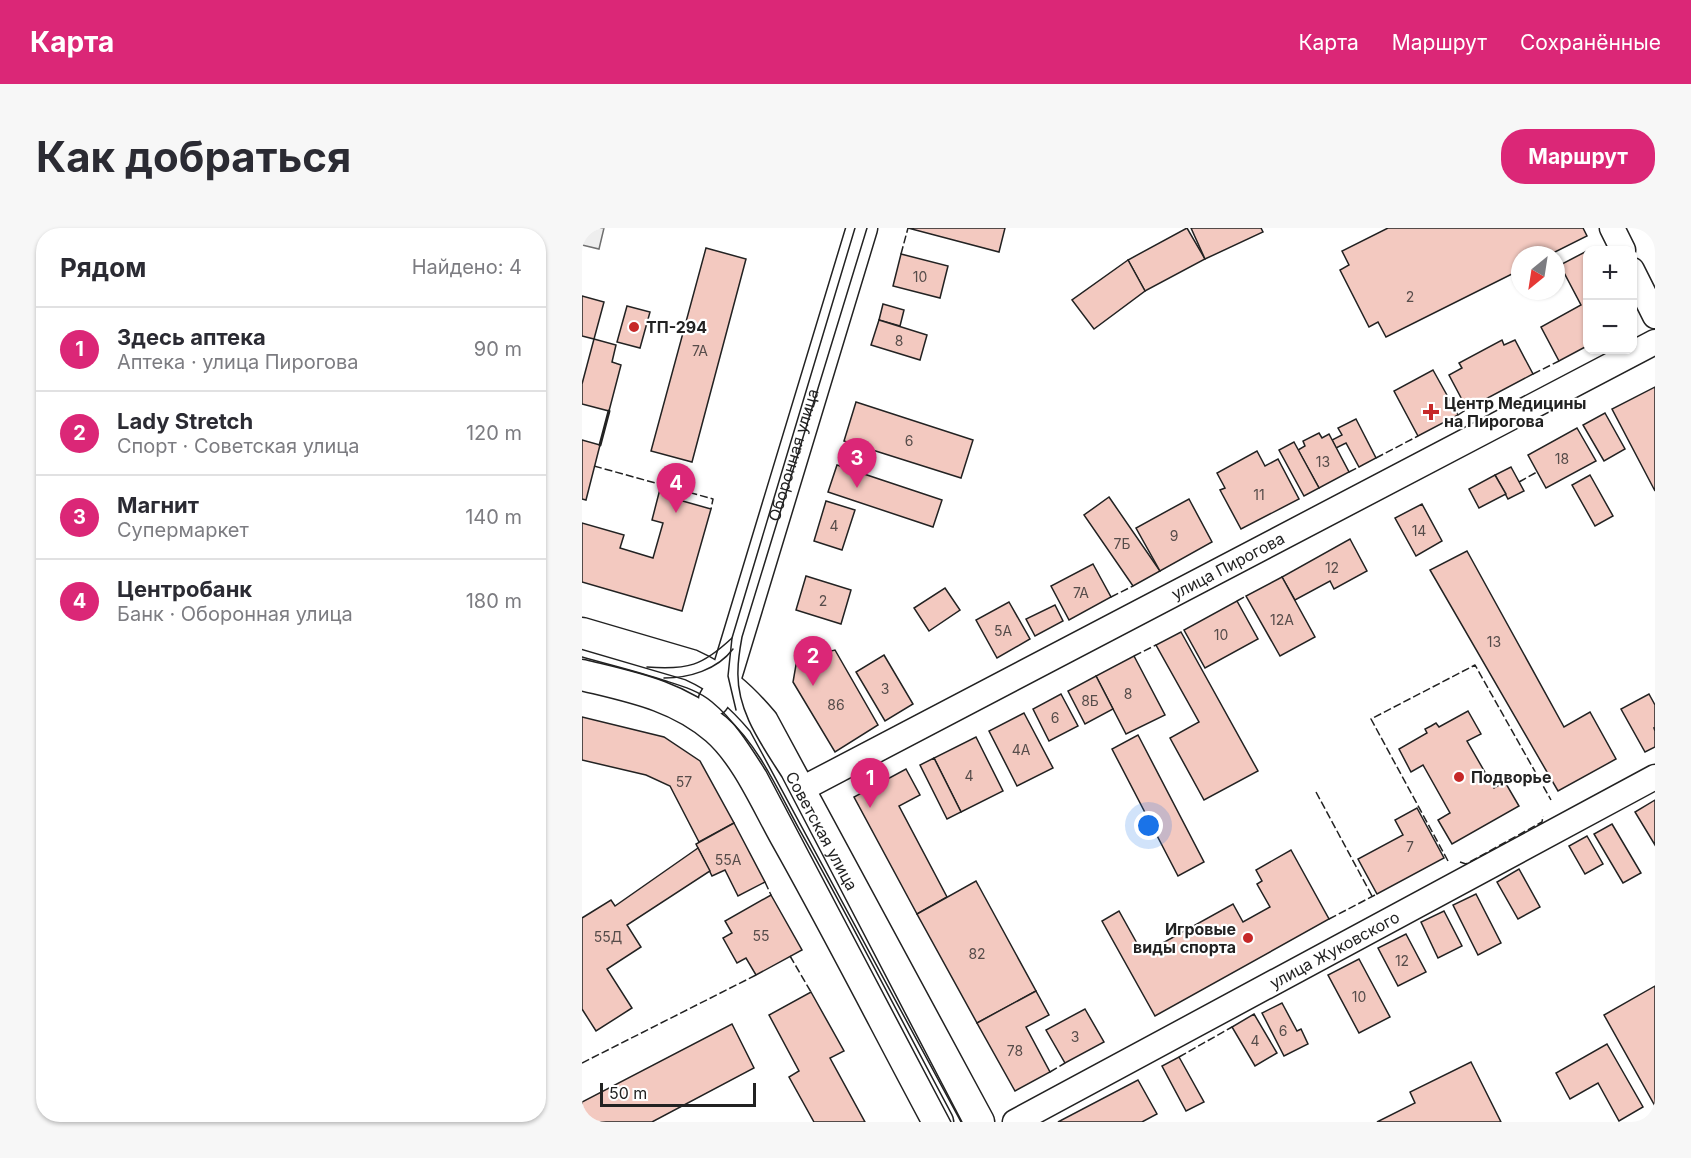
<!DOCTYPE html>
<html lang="ru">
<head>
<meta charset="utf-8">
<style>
	body { margin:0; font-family:Inter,sans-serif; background:#f7f7f7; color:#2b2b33 }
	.controls { position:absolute; right:18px; top:18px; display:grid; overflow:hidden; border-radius:12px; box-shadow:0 2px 4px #0004 }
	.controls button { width:54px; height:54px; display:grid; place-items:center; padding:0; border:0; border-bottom:2px solid #e1e1e2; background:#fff; color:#2b2b33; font:30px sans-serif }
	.compass { position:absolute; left:929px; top:18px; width:54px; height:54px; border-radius:50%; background:#fff; box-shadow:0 2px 4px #0004; rotate:210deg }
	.scale { position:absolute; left:18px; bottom:15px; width:156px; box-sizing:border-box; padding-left:6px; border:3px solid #222; border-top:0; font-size:16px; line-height:21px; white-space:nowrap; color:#222; -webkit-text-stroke:4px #fff; paint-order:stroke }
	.you { position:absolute; left:567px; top:598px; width:21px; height:21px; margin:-15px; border:4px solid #fff; border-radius:50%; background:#1a73e8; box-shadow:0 0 0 9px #1a73e833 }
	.badge { display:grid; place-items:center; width:39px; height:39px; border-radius:50%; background:#db2777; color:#fff; font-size:20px; font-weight:700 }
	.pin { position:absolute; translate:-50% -50px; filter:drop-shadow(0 2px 3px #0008) }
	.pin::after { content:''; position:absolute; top:32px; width:21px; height:18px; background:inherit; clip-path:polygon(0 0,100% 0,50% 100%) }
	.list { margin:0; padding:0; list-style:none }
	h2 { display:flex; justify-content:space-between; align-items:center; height:78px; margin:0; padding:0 24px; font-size:26px }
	h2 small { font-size:20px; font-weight:400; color:#7c7c81 }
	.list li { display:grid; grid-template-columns:39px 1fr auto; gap:18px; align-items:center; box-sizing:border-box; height:84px; padding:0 24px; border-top:2px solid #e1e1e2 }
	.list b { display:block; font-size:22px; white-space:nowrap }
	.list p { margin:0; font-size:20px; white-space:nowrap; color:#7c7c81 }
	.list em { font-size:20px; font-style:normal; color:#7c7c81 }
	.map { position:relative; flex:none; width:1073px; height:894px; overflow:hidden; border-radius:24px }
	header { display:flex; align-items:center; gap:36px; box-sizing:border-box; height:84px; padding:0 30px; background:#db2777; color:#fff }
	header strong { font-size:28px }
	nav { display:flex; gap:33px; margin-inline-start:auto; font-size:21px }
	.intro { display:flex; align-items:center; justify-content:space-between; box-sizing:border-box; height:144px; padding:0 36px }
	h1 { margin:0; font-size:42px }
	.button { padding:15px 27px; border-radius:24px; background:#db2777; color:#fff; font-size:21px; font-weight:700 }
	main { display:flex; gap:36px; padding:0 36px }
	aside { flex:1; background:#fff; border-radius:24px; box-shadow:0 2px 4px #0004 }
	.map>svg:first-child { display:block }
	.green { fill:#eee; stroke:#6f6f6f; stroke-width:1.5 }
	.building { fill:#f3c9c0; stroke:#222; stroke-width:1.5 }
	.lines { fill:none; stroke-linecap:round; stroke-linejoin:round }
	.minor-casing { stroke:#222; stroke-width:27 }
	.major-casing { stroke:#222; stroke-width:33 }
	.minor { stroke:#fff; stroke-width:24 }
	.major { stroke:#fff; stroke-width:30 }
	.tram { stroke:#222; stroke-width:1.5 }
	.fence { stroke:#222; stroke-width:1.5; stroke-dasharray:8 3; stroke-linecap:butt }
	.wall { stroke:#222; stroke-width:3 }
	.poi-dot { fill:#c62828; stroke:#fff; stroke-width:2 }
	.labels { text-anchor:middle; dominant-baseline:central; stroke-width:4.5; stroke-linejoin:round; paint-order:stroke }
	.number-label { font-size:14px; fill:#564c4a }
	.poi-label { font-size:16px; font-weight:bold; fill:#222; stroke:#fff; text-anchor:start }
	.street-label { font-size:16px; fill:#222; stroke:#fff }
</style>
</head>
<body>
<header>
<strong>Карта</strong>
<nav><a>Карта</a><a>Маршрут</a><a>Сохранённые</a></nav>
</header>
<div class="intro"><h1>Как добраться</h1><a class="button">Маршрут</a></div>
<main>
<aside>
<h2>Рядом<small>Найдено: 4</small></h2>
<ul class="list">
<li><span class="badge">1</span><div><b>Здесь аптека</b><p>Аптека · улица Пирогова</p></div><em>90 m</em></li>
<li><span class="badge">2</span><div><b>Lady Stretch</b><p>Спорт · Советская улица</p></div><em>120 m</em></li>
<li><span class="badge">3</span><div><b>Магнит</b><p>Супермаркет</p></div><em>140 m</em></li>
<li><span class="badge">4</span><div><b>Центробанк</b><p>Банк · Оборонная улица</p></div><em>180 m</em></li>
</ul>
</aside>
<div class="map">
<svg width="1073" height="894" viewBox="0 0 1073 894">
	<rect width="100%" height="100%" fill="#fff"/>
	<path class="green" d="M 0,0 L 22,0 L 17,21 L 0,17 Z"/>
	<g class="building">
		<path d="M 326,0 L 423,0 L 417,24 Z"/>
		<path d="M 605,0 L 623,31 L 563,63 L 546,32 Z"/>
		<path d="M 609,0 L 679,0 L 681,4 L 623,31 Z"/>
		<path d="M 806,0 L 1001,0 L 1005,8 L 967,27 L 938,27 L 938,42 L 804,109 L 796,94 L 787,99 L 758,42 L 767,37 L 760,23 Z"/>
		<path d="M 124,20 L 164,31 L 110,234 L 69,223 Z"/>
		<path d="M 1005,23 L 1005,118 L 977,133 L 959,99 L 999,77 L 978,37 Z"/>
		<path d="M 319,26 L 366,38 L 358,70 L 311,58 Z"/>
		<path d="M 546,32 L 563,63 L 512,101 L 490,72 Z"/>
		<path d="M 0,68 L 22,74 L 12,111 L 0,108 Z"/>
		<path d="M 301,76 L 322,82 L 318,98 L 297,92 Z"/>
		<path d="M 45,78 L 68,84 L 58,120 L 35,114 Z"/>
		<path d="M 297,92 L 345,107 L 338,132 L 289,117 Z"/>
		<path d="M 12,111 L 34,117 L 30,134 L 39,137 L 27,183 L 0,176 L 0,156 Z"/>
		<path d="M 920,112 L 922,117 L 933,112 L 951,146 L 885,181 L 867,147 L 880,140 L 877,135 Z"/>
		<path d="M 851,142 L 876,187 L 836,208 L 812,163 Z"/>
		<path d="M 1073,159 L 1073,263 L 1030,181 Z"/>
		<path d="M 274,174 L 391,212 L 379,250 L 262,213 Z"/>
		<path d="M 1023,185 L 1043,221 L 1022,233 L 1001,197 Z"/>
		<path d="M 774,191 L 794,230 L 777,239 L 764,215 L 754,220 L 750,212 L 760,207 L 756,200 Z"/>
		<path d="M 995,200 L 1014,233 L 964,260 L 946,227 Z"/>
		<path d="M 737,205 L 740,210 L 747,206 L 767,244 L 737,260 L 716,222 L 723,218 L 721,213 Z"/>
		<path d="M 0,212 L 18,217 L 4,272 L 0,271 Z"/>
		<path d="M 712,214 L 737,260 L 722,268 L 697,222 Z"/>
		<path d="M 675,223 L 683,238 L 696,231 L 717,271 L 659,301 L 638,262 L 643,260 L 635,245 Z"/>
		<path d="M 255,237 L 360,272 L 351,299 L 246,264 Z"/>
		<path d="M 929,239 L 942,263 L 926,271 L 913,247 Z"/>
		<path d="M 913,247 L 924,266 L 897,280 L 887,261 Z"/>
		<path d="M 1008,247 L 1031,288 L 1013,298 L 990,257 Z"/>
		<path d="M 78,261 L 92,265 L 90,270 L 129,281 L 100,383 L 0,354 L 0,295 L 42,307 L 38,320 L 71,330 L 81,295 L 70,292 Z"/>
		<path d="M 527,269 L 578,343 L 551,358 L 502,287 Z"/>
		<path d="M 607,271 L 630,314 L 578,343 L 554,300 Z"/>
		<path d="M 244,273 L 273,282 L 260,322 L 232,313 Z"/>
		<path d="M 840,276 L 860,313 L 834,328 L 813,290 Z"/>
		<path d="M 768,311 L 785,343 L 752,361 L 748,353 L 713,372 L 700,349 Z"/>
		<path d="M 885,323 L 982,499 L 1008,484 L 1034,531 L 976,563 L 848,342 Z"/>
		<path d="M 511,336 L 529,369 L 487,392 L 469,358 Z"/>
		<path d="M 224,348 L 269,362 L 259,396 L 214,382 Z"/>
		<path d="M 700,349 L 733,409 L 698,428 L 664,368 Z"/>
		<path d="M 363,360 L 378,382 L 347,403 L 332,380 Z"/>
		<path d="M 655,373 L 676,411 L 623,440 L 602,402 Z"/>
		<path d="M 427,374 L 448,411 L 415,430 L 394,392 Z"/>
		<path d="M 473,377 L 481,393 L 453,408 L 444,391 Z"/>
		<path d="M 599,404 L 676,543 L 622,572 L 588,510 L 617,494 L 574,417 Z"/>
		<path d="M 253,422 L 296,497 L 253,524 L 211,454 L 215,431 Z"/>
		<path d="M 302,427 L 331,476 L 303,493 L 274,444 Z"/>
		<path d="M 552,428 L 583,487 L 544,506 L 514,448 Z"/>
		<path d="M 514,448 L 531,481 L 503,496 L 486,463 Z"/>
		<path d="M 479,466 L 496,498 L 467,513 L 451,481 Z"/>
		<path d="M 1067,466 L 1073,477 L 1073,500 L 1072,500 L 1073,503 L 1073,519 L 1063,524 L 1039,481 Z"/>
		<path d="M 886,483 L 899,506 L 885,513 L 912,560 L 923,554 L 937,578 L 870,616 L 856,592 L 868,585 L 841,537 L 829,544 L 817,521 L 845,505 L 843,501 L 849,498 L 854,495 L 857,499 Z"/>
		<path d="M 442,485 L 471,540 L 435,558 L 407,503 Z"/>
		<path d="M 0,489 L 82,509 L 118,533 L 152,595 L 117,614 L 88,558 L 64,547 L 0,532 Z"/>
		<path d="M 556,507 L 622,634 L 596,648 L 530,521 Z"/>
		<path d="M 394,509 L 421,563 L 379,584 L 352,530 Z"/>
		<path d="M 352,530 L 379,584 L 365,591 L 338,537 Z"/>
		<path d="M 324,541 L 338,567 L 317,578 L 365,669 L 335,686 L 272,569 Z"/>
		<path d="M 1073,572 L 1073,617 L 1053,584 Z"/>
		<path d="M 835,580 L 862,630 L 795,666 L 776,631 L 821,607 L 813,592 Z"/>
		<path d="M 152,595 L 183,654 L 156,668 L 143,642 L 130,648 L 114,616 Z"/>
		<path d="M 1030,596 L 1059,645 L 1041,655 L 1012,606 Z"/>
		<path d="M 1005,608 L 1021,636 L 1003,646 L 987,618 Z"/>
		<path d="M 116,620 L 128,643 L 45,697 L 59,719 L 25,741 L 50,780 L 14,803 L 0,781 L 0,690 L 29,672 L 33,678 Z"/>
		<path d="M 709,622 L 747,691 L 573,788 L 520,693 L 537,683 L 561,726 L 651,676 L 661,694 L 688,679 L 675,656 L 680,653 L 674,642 Z"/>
		<path d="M 937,641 L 958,679 L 936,691 L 915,654 Z"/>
		<path d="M 394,653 L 454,763 L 395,795 L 335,686 Z"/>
		<path d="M 894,666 L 919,715 L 896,727 L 871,677 Z"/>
		<path d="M 189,667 L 220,722 L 174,747 L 164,730 L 155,735 L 141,710 L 150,705 L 143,693 Z"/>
		<path d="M 862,683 L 880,718 L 856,730 L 839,694 Z"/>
		<path d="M 824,706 L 844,744 L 816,758 L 796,720 Z"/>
		<path d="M 777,731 L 808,789 L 777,805 L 746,747 Z"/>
		<path d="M 1073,758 L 1073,878 L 1022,787 Z"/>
		<path d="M 454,763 L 467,787 L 444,799 L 468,844 L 433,863 L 395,795 Z"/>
		<path d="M 229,764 L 262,823 L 248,830 L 283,894 L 232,894 L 207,849 L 217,843 L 187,787 Z"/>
		<path d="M 700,775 L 715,803 L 719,801 L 726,816 L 702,828 L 680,785 Z"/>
		<path d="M 503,781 L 522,814 L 483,835 L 464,802 Z"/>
		<path d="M 672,786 L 695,825 L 673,838 L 650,799 Z"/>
		<path d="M 150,796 L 172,840 L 70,894 L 3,894 L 0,888 L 0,874 Z"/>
		<path d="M 1025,816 L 1061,879 L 1037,893 L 1016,855 L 988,871 L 974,845 Z"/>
		<path d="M 597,829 L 622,874 L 604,883 L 580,838 Z"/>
		<path d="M 889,834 L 919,894 L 795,894 L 833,875 L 828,864 Z"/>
		<path d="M 556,852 L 575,886 L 560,894 L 476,894 Z"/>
	</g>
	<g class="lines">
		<defs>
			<g id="minor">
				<path d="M 1030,0 L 1041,22"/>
				<path d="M 1050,42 L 1073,88"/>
				<path id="s1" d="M 218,562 L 1073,114"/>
				<path id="s2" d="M 433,894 L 1073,549"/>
			</g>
			<g id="major">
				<path id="s3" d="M 0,405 L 109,437 C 140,451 159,468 181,494 L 397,894"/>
				<path d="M 0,447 C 49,459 94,467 134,501 C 164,527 184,574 203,608 C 256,702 305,799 356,894"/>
				<path id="s4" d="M 132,472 L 142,455 L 147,439 L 280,0"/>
			</g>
		</defs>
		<use href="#minor" class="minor-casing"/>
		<use href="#major" class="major-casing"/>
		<use href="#minor" class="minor"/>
		<use href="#major" class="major"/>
		<g class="tram">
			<path d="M 285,0 L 160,409 C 158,420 156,431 156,442 C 154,482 179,516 200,549 L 380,894"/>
			<path d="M 0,429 C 28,437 57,444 84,453 C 100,458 117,463 130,474 C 153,493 168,518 184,543 L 369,894"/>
			<path d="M 65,439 C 106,442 120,438 150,410"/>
			<path d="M 82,450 C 107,450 135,442 151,421"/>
			<path d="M 154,482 L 146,448 L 150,410 L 273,0"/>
		</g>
		<g class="fence">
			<path d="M 319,26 L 326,0"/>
			<path d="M 951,146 L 977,133"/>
			<path d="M 876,187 L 885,181"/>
			<path d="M 794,230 L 836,208"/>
			<path d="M 12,238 L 131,271 L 129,281"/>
			<path d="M 767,244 L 777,239"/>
			<path d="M 937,254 L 955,244"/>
			<path d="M 529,369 L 551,358"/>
			<path d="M 655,373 L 664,368"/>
			<path d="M 552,428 L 574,417"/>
			<path d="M 734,564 L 790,668"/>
			<path d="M 866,633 L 789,491 L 893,437 L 969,572"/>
			<path d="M 878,634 L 884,636 L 960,594 L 961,588"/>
			<path d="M 183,654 L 189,667"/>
			<path d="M 747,691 L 793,667"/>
			<path d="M 208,728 L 229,764"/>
			<path d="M 597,829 L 650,799"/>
			<path d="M 0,835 L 174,747"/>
			<path d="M 468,844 L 483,835"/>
		</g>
		<path class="wall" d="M 18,217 L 27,183"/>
	</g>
	<g class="poi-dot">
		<circle cx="52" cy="99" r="6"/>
		<path d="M846 175h6v6h6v6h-6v6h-6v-6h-6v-6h6z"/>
		<circle cx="877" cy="549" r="6"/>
		<circle cx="666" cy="710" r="6"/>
	</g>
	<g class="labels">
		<g class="number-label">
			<text x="338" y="48">10</text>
			<text x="828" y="68">2</text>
			<text x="317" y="112">8</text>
			<text x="118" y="122">7А</text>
			<text x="327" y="212">6</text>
			<text x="980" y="230">18</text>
			<text x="741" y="233">13</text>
			<text x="677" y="266">11</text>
			<text x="252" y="297">4</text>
			<text x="837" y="302">14</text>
			<text x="592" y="307">9</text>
			<text x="540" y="315">7Б</text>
			<text x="750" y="339">12</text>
			<text x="499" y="364">7А</text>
			<text x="241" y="372">2</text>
			<text x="700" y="391">12А</text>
			<text x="421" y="402">5А</text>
			<text x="639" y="406">10</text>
			<text x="912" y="413">13</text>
			<text x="303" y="460">3</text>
			<text x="546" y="465">8</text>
			<text x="508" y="472">8Б</text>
			<text x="254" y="476">86</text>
			<text x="473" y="489">6</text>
			<text x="439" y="521">4А</text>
			<text x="387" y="547">4</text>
			<text x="102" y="553">57</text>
			<text x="828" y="618">7</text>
			<text x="146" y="631">55А</text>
			<text x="179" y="707">55</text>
			<text x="26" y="708">55Д</text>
			<text x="395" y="725">82</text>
			<text x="820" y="732">12</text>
			<text x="777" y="768">10</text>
			<text x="701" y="802">6</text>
			<text x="493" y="808">3</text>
			<text x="673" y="812">4</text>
			<text x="433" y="822">78</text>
		</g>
		<g class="poi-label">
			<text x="64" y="99">ТП-294</text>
			<text x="862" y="175">Центр Медицины<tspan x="862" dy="18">на Пирогова</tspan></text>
			<text x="889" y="549">Подворье</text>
			<text x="654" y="701" text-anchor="end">Игровые<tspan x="654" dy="18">виды спорта</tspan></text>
		</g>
		<g class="street-label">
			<text stroke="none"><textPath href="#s4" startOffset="258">Оборонная улица</textPath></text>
			<text stroke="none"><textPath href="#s1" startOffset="483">улица Пирогова</textPath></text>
			<text stroke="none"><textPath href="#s3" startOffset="330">Советская улица</textPath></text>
			<text stroke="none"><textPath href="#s2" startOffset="363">улица Жуковского</textPath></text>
		</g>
	</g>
</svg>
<div class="controls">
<button>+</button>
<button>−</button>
</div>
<svg class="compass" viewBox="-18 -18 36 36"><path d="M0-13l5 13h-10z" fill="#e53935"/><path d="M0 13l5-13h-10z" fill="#7c7c81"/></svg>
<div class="scale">50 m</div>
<div class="you"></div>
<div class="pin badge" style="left:288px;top:580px">1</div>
<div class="pin badge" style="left:231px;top:458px">2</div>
<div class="pin badge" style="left:275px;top:260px">3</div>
<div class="pin badge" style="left:94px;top:285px">4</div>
</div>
</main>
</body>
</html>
